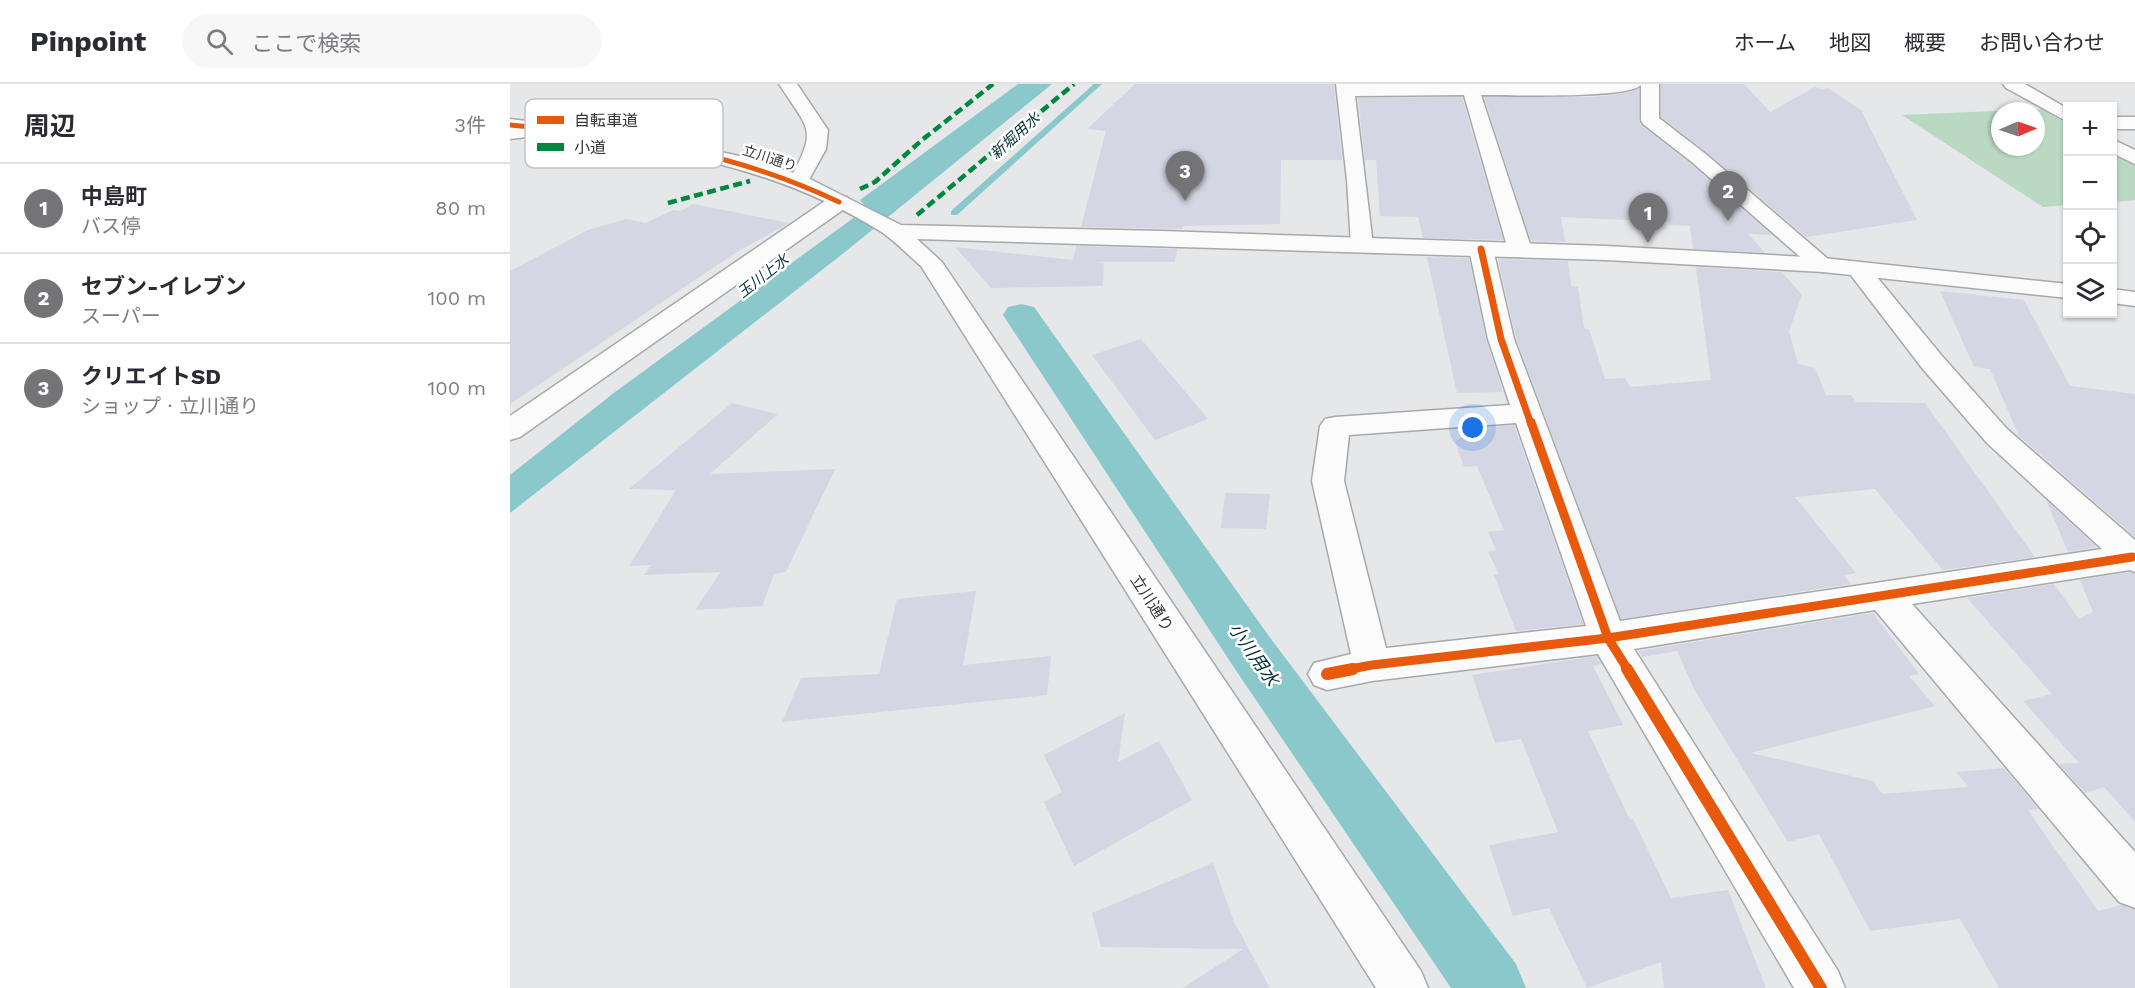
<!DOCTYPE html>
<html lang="ja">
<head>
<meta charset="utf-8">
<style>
	body { margin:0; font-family:"Work Sans","Noto Sans JP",sans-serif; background:#f7f7f7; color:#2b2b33 }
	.controls { position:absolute; right:18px; top:18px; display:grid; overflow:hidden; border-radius:0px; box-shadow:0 2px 4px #0004 }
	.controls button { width:54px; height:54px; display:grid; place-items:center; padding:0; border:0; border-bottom:2px solid #e1e1e2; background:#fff; color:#2b2b33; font:30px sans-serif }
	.compass { position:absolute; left:1481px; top:18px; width:54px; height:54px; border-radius:50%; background:#fff; box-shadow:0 2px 4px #0004; rotate:88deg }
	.you { position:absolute; left:963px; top:344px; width:21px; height:21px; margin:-15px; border:4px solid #fff; border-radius:50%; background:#1a73e8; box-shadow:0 0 0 9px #1a73e833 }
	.badge { display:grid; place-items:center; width:39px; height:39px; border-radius:50%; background:#747476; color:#fff; font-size:20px; font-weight:700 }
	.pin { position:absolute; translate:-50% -50px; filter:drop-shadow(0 2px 3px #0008) }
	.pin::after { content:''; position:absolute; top:32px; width:21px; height:18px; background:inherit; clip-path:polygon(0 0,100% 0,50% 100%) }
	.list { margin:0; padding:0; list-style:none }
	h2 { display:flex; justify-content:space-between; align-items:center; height:78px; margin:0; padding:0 24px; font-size:26px }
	h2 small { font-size:20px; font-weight:400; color:#7c7c81 }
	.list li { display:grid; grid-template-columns:39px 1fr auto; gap:18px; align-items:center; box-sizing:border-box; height:90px; padding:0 24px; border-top:2px solid #e1e1e2 }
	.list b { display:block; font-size:22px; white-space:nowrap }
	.list p { margin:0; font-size:20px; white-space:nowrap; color:#7c7c81 }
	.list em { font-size:20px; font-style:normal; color:#7c7c81 }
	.icon { flex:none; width:33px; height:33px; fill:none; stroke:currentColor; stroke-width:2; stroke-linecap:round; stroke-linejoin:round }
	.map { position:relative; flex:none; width:1625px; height:904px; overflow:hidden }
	header { display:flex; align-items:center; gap:36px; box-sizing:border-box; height:84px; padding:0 30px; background:#fff; border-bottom:2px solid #e1e1e2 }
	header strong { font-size:28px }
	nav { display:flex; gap:33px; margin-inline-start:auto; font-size:21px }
	.search { width:420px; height:54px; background:#f7f7f7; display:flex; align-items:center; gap:15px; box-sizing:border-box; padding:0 21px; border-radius:33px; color:#7c7c81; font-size:22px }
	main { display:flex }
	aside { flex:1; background:#fff }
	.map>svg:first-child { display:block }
	.green { fill:#b9d9c2; fill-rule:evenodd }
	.water { fill:#8ac8cb }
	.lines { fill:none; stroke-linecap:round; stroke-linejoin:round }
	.stream { fill:#8ac8cb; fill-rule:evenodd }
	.canal { fill:#8ac8cb; fill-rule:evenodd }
	.building { fill:#d4d6e3 }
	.minor-casing { stroke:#a7a8a9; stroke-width:3 }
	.major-casing { stroke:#a7a8a9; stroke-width:3 }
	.minor { fill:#fbfbfc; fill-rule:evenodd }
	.major { fill:#fbfbfc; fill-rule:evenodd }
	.quiet { stroke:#00873e; stroke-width:4.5; stroke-dasharray:9 4.5; stroke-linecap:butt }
	.cycleway-far3-casing { stroke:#fff; stroke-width:8 }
	.cycleway-far2-casing { stroke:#fff; stroke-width:10 }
	.cycleway-far1-casing { stroke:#fff; stroke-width:13 }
	.cycleway-casing { stroke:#fff; stroke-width:16 }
	.cycleway-far3 { stroke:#e8590c; stroke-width:5 }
	.cycleway-far2 { stroke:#e8590c; stroke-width:7 }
	.cycleway-far1 { stroke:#e8590c; stroke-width:9 }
	.cycleway { stroke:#e8590c; stroke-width:12 }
	.labels { text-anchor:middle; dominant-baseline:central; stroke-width:5; stroke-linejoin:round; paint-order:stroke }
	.far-street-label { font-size:14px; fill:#363638; stroke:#fff }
	.far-water-label { font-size:15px; font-style:italic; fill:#043133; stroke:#fff }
	.street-label { font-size:16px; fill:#363638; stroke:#fff }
	.water-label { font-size:18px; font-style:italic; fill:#043133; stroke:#fff }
	.key { fill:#fff; stroke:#c3c3c3; stroke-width:1.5 }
	.key-label { font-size:16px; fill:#363638 }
</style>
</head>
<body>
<header>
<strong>Pinpoint</strong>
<div class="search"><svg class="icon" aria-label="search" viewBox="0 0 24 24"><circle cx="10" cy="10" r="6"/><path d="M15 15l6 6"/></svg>ここで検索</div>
<nav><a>ホーム</a><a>地図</a><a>概要</a><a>お問い合わせ</a></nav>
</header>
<main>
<aside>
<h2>周辺<small>3件</small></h2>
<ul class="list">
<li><span class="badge">1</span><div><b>中島町</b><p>バス停</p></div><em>80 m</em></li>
<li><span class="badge">2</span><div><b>セブン-イレブン</b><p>スーパー</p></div><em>100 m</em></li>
<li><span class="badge">3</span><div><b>クリエイトSD</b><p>ショップ · 立川通り</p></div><em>100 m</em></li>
</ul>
</aside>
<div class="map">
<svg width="1625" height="904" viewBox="0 0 1625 904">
	<rect width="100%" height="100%" fill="#e6e7e9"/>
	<g class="green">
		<path d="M 1532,25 L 1557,40 L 1557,121 L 1533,123 L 1392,31 ZM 1490,27 L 1526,27 L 1526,63 L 1490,63 Z"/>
		<path d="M 1603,66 L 1625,79 L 1625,116 L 1603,118 Z"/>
	</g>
	<path class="water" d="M 508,0 L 542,0 L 335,168 L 0,429 L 0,391 L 105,308 L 357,124 L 350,116 Z"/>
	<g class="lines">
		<path class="stream" d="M 584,0 L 592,0 L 447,131 L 441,131 L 441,127 Z"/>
		<path class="canal" d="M 511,220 L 524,223 L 761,555 L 1006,880 L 1016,904 L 941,904 L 725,585 L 493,231 L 498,223 Z"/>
	</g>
	<g class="building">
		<path d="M 625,0 L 824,0 L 832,76 L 771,76 L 770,140 L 673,142 L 672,145 L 571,143 L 596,47 L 577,45 Z"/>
		<path d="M 1151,0 L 1234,0 L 1260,28 L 1305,3 L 1314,6 L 1318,4 L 1351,26 L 1407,136 L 1296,153 L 1198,69 L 1151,33 Z"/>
		<path d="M 1129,5 L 1129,36 L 1131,41 L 1182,81 L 1262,151 L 1238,150 L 1255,169 L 1183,165 L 1180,142 L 1160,141 L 1158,138 L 1051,133 L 1055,158 L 1021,157 L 974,13 L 1082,13 L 1105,11 Z"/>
		<path d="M 952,13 L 993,156 L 913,154 L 908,133 L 870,132 L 866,76 L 855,76 L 848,14 Z"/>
		<path d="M 183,120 L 279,139 L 225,169 L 0,320 L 0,187 L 78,146 L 116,135 L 136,139 L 163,126 L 171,127 Z"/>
		<path d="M 566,162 L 667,165 L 665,178 L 585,178 L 594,179 L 593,202 L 481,204 L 445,163 L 563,176 Z"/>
		<path d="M 917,173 L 959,174 L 976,255 L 993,308 L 947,309 Z"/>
		<path d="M 988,175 L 1058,177 L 1061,202 L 1068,203 L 1074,244 L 1079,245 L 1095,295 L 1115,294 L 1120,303 L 1201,296 L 1186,183 L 1272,188 L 1292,211 L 1279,247 L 1288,280 L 1305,284 L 1316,311 L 1341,311 L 1346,318 L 1415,319 L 1525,473 L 1433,486 L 1365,405 L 1285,413 L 1346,489 L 1334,491 L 1341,500 L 1111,535 L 1006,254 Z"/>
		<path d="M 1430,207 L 1514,216 L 1560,302 L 1625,310 L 1625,453 L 1509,352 L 1480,285 L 1464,283 Z"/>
		<path d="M 631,255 L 698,335 L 645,356 L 582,271 Z"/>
		<path d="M 222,319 L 268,330 L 200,390 L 325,385 L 276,488 L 264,490 L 252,522 L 185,526 L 211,488 L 134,491 L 141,481 L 119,482 L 166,406 L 119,405 Z"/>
		<path d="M 1004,341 L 1073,540 L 1006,547 L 984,491 L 989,490 L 978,468 L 986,466 L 978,448 L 994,446 L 967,382 L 954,383 L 945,358 L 964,344 Z"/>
		<path d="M 715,409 L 760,410 L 756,445 L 711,444 Z"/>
		<path d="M 1536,416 L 1587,463 L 1558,468 Z"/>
		<path d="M 1620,488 L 1625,490 L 1625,738 L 1594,703 L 1575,709 L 1549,680 L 1569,679 L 1513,617 L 1542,610 L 1457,514 L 1544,500 L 1569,535 L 1583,528 L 1570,496 Z"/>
		<path d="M 466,507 L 453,581 L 541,572 L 537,611 L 272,638 L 291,594 L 369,590 L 387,515 Z"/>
		<path d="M 1363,529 L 1409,590 L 1399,592 L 1425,622 L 1241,669 L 1363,697 L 1372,710 L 1459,703 L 1446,688 L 1494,684 L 1529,725 L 1518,726 L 1588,827 L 1611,821 L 1625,826 L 1625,904 L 1489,904 L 1450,835 L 1360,847 L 1309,750 L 1278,758 L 1185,607 L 1167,567 L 1132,573 L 1128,567 Z"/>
		<path d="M 1087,572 L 1092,580 L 1083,582 L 1113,641 L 1078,647 L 1120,736 L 1123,735 L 1161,814 L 1218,806 L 1256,904 L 1154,904 L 1151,878 L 1077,904 L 1039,824 L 1003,832 L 979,761 L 1048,748 L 1011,655 L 985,659 L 962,591 Z"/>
		<path d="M 615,629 L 608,678 L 649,657 L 682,716 L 564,782 L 534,718 L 552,708 L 534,671 Z"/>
		<path d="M 703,779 L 724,838 L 760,904 L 673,904 L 733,865 L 591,863 L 582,829 Z"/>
	</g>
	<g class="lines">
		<defs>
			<g id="minor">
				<path d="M 269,0 L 287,0 L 318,46 L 316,65 L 296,101 L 289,103 L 282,101 L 279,97 C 308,44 300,48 269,0 Z"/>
				<path d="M 826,0 L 1149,0 L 1149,34 L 1197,71 L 1325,181 L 1321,186 L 1313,188 L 1305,186 L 1183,79 L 1133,40 L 1131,36 L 1131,1 C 1118,15 997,11 971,11 L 1022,166 L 1018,171 L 1010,173 L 1002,171 L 998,166 L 954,11 L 845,12 L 863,161 L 860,166 L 852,168 L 844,166 L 841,161 L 837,96 Z"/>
				<path d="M 1493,0 L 1515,0 L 1558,25 L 1558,38 L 1496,4 Z"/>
				<rect x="1602" y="33" width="23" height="12"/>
				<path d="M 41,39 L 48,41 L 51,45 L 48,49 L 0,55 L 0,43 Z"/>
				<path d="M 1602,55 L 1625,66 L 1625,80 L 1602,69 Z"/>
				<path d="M 329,112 L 337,113 L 340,118 L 337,123 L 10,353 L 0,356 L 0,332 L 321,113 Z"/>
				<path d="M 971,158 L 979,160 L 983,165 L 1004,255 L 1110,537 L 1592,465 L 1477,359 L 1412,284 L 1337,186 L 1341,181 L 1349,179 L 1357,181 L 1432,272 L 1497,345 L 1625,456 L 1625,488 L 1620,486 L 1402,520 L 1625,768 L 1625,824 L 1609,818 L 1365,526 L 1124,565 L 1328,887 L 1335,904 L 1284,904 L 1088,570 L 862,597 L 817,606 L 804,601 L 798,590 L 804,579 L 841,570 L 802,397 L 810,342 L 815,335 L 825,333 L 1000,321 L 978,255 L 959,165 L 963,160 ZM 1006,339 L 1076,542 L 876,564 L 834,397 L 839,351 Z"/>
			</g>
			<g id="major">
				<path d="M 0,35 L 133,51 L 234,73 L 296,93 L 391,141 L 652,147 L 1096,162 L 1313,174 L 1558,200 L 1558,214 L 1313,188 L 1096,176 L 407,155 L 432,178 L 911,887 L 918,904 L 866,904 L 411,182 C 398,171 384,156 370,147 C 251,74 134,63 0,47 Z"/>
				<path d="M 1602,205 L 1625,208 L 1625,222 L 1602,219 Z"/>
			</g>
		</defs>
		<use href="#minor" class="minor-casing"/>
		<use href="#major" class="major-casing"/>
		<use href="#minor" class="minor"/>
		<use href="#major" class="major"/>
		<g class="quiet">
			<path d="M 350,105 L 365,98 L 412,56 L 483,0"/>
			<path d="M 158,119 L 240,97"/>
			<path d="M 407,131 L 564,0"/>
		</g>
		<defs>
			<path id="cycleway-far3" d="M 0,41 C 118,52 221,67 329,118"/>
			<path id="cycleway-far2" d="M 971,165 L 991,255 L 1021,340"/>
			<g id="cycleway-far1">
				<path d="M 1021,338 L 1098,554 L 1118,586"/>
				<path d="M 835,586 L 862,581 L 1098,554 L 1622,473"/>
			</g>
			<g id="cycleway">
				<path d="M 1117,585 L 1311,904"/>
				<path d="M 817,590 L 843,585"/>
			</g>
		</defs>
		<use href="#cycleway-far3" class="cycleway-far3-casing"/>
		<use href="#cycleway-far2" class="cycleway-far2-casing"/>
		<use href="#cycleway-far1" class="cycleway-far1-casing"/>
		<use href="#cycleway" class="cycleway-casing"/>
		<use href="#cycleway-far3" class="cycleway-far3"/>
		<use href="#cycleway-far2" class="cycleway-far2"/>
		<use href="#cycleway-far1" class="cycleway-far1"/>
		<use href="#cycleway" class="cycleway"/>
	</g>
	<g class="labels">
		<g class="far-street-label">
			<text transform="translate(260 74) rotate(18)">立川通り</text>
		</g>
		<g class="far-water-label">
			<text transform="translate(505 52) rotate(-42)">新堀用水</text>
			<text transform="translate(253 192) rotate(-38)">玉川上水</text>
		</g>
		<g class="street-label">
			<text transform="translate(642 519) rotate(57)">立川通り</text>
		</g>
		<g class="water-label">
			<text transform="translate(744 570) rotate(55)">小川用水</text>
		</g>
	</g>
	<rect x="15" y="15" width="198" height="69" rx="9" class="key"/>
	<rect x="27" y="32" width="27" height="8" fill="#e8590c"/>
	<rect x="27" y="59" width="27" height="8" fill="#00873e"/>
	<g class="key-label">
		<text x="64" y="42">自転車道</text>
		<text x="64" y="69">小道</text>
	</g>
</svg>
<div class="controls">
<button>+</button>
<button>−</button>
<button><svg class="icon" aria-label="locate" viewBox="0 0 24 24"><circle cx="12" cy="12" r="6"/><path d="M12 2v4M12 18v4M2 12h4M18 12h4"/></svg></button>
<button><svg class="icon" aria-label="layers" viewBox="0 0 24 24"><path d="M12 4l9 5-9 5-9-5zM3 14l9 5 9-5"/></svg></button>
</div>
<svg class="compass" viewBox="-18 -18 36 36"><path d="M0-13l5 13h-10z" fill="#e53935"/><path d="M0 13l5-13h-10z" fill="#7c7c81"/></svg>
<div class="you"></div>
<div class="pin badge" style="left:1138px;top:159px">1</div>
<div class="pin badge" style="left:1218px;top:137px">2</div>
<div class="pin badge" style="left:675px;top:117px">3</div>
</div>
</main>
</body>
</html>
